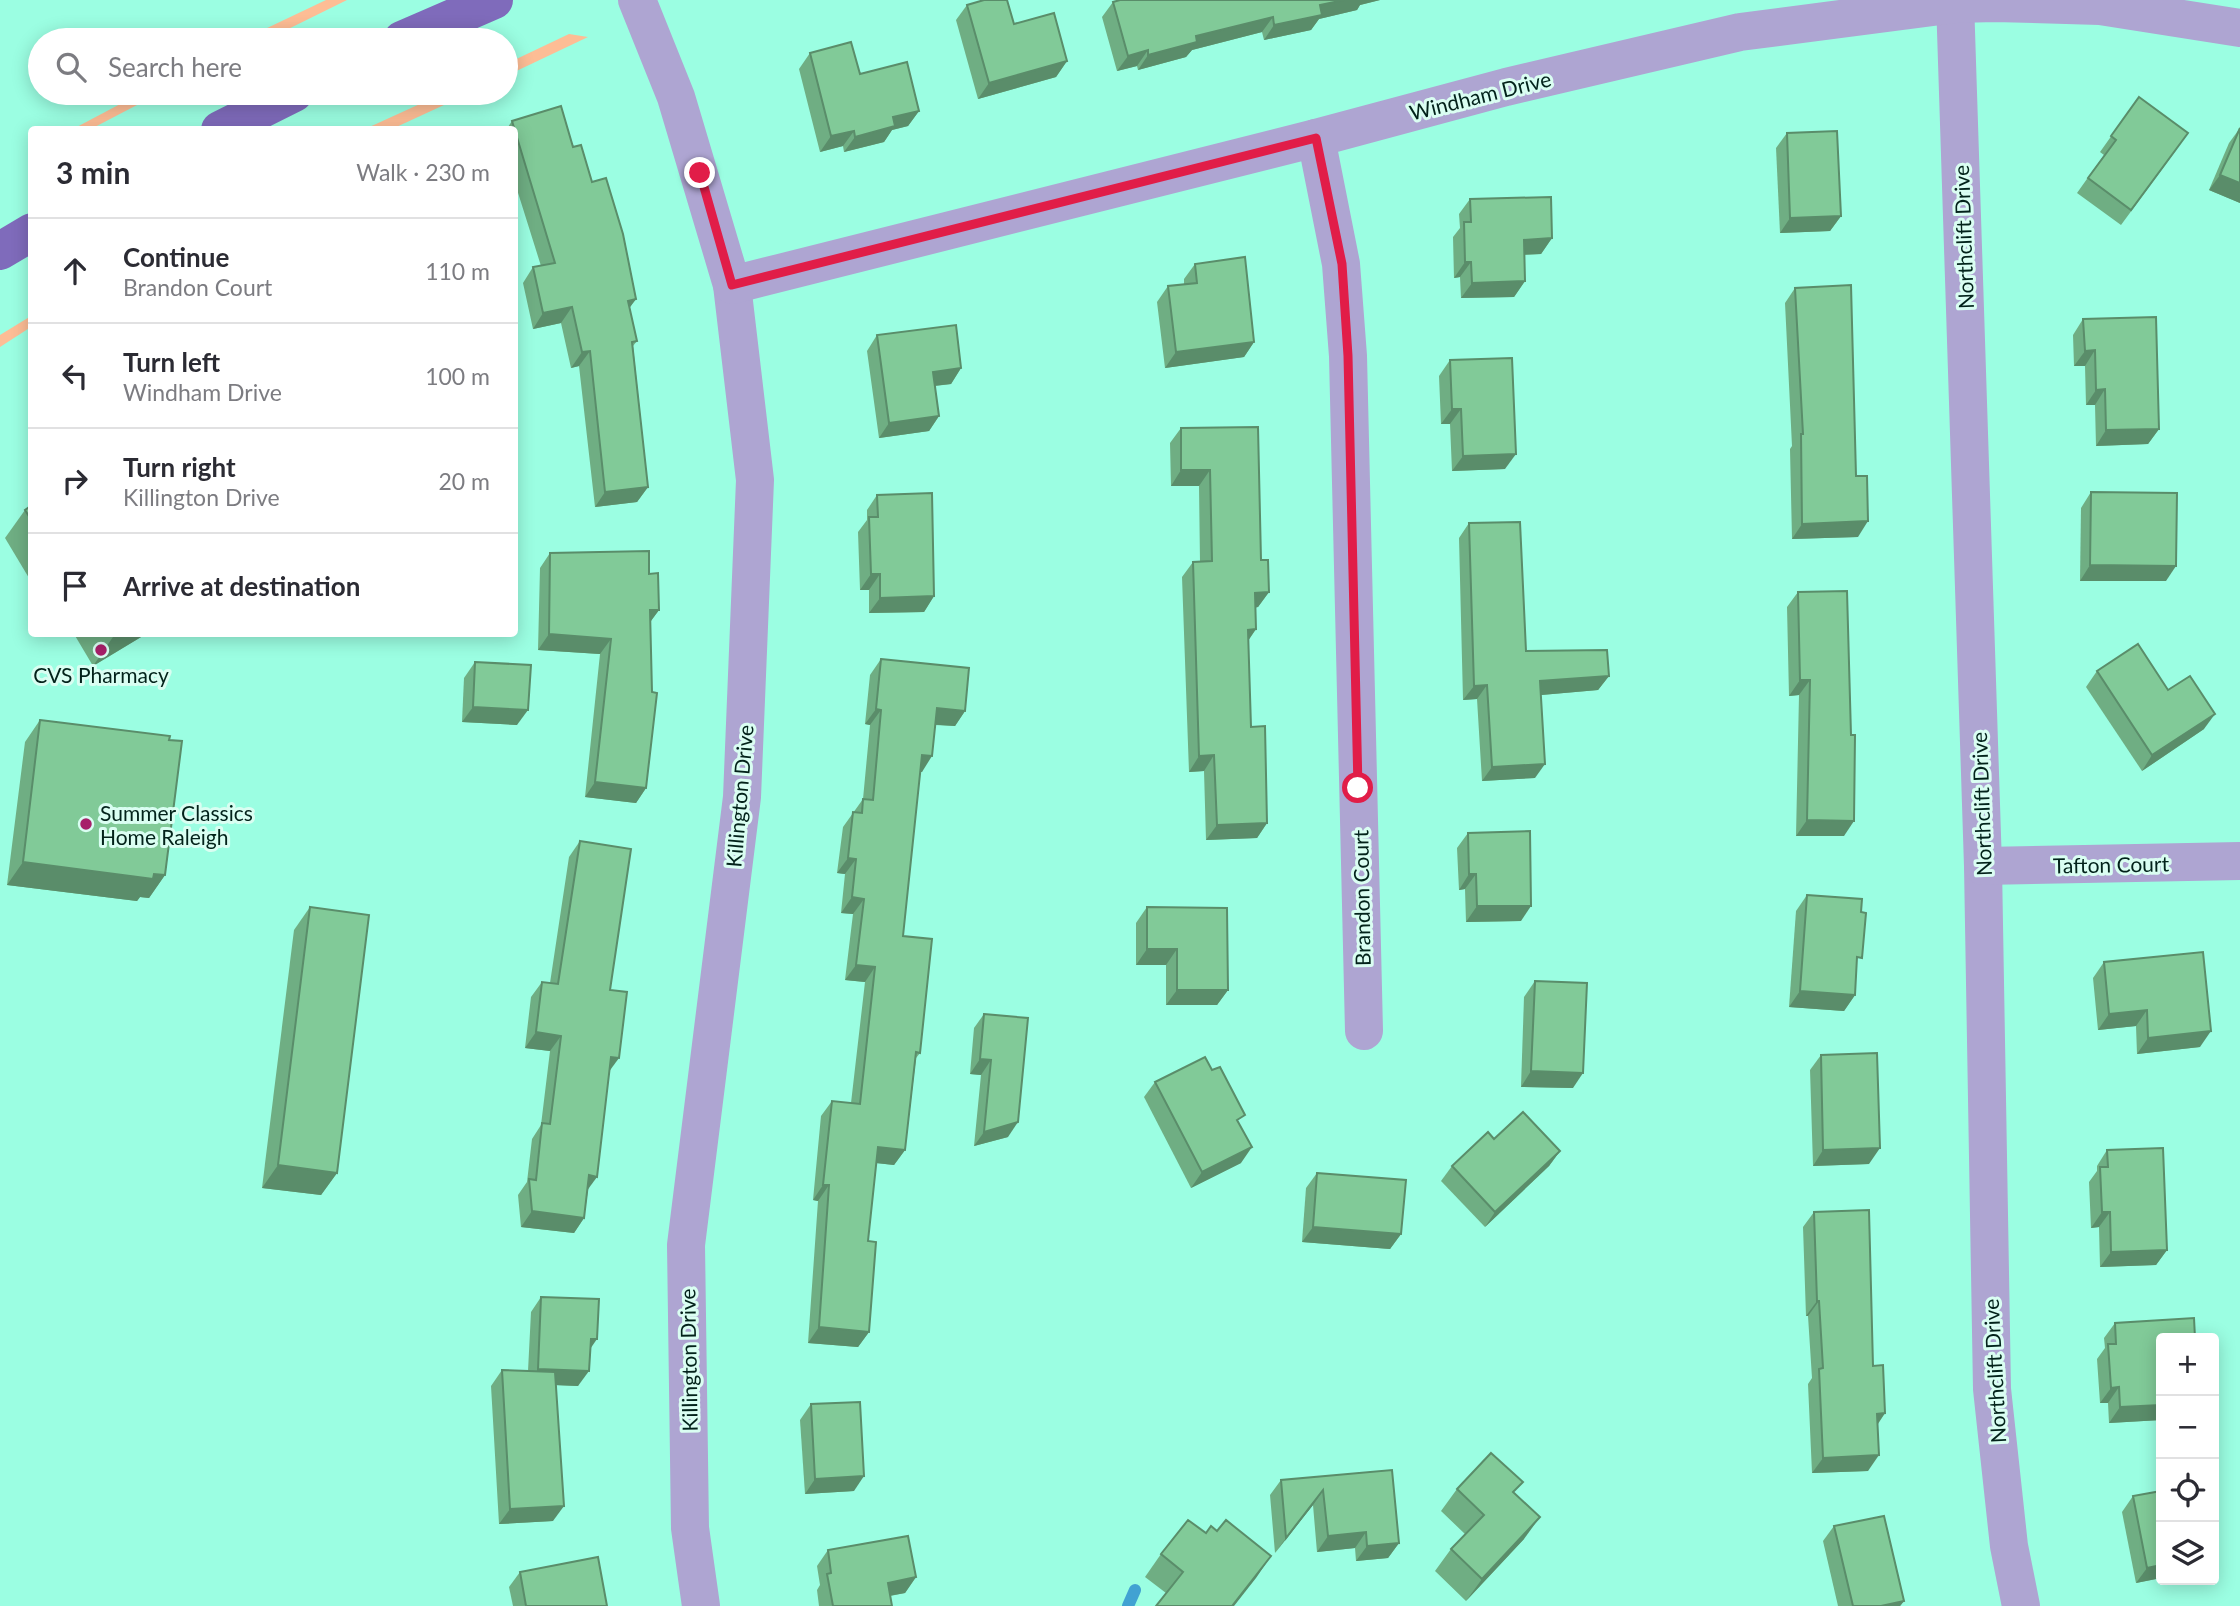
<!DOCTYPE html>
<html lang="en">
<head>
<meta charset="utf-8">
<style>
	body { margin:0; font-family:Lato,sans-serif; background:#f2f2f3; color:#2b2b33 }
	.controls { position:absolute; right:21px; bottom:21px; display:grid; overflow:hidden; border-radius:7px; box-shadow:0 4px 18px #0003 }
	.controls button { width:63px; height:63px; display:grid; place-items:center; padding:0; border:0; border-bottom:2px solid #e1e1e2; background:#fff; color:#2b2b33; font:35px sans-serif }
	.stop { position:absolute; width:21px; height:21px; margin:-16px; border:5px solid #e11d48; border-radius:50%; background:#fff }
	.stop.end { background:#e11d48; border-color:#fff; box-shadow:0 2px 7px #0008 }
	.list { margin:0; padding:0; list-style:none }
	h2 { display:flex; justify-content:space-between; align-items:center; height:91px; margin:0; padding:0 28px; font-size:30px }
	h2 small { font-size:23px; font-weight:400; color:#7c7c81 }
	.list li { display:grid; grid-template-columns:46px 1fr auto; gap:21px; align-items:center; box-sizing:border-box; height:105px; padding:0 28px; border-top:2px solid #e1e1e2 }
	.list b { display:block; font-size:26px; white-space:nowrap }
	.list p { margin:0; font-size:23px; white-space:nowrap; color:#7c7c81 }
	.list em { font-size:23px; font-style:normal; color:#7c7c81 }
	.icon { flex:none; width:38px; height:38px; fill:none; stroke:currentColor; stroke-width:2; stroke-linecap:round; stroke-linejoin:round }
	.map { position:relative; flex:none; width:2240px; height:1606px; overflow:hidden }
	.search { position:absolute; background:#fff; box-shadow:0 4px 18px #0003; left:28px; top:28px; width:490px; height:77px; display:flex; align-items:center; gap:18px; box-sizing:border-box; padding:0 24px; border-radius:38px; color:#7c7c81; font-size:26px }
	.panel { position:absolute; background:#fff; box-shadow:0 4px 18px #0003; left:28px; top:126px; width:490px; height:511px; border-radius:7px }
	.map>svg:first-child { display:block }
	.green { fill:#fdbd95 }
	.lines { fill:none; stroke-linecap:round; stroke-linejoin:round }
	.stream { stroke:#41a2d2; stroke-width:12 }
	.minor { stroke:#aea5d2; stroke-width:38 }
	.major { stroke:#7f6bbb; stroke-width:38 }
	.wall { fill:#6fae83 }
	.shaded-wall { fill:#5a8d6a }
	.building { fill:#81ca98; stroke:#5a8d6a; stroke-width:2 }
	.route { stroke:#e11d48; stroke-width:9 }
	.poi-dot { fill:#a72069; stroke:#dafef2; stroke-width:2.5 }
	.labels { text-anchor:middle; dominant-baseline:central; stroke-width:6; stroke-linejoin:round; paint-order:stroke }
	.street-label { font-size:21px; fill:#02221a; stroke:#dafef2 }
	.poi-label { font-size:21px; fill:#02221a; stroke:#dafef2 }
</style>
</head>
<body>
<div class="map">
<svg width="2240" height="1606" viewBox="0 0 2240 1606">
	<rect width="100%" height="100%" fill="#9bfee2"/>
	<g class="green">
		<path d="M 326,0 L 347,0 L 266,40 L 242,40 Z"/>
		<path d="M 569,34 L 588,37 L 506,76 L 506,64 Z"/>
		<path d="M 141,93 L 160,93 L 91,129 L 73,129 Z"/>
		<path d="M 444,93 L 470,93 L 392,129 L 365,129 Z"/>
		<path d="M 31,316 L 31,327 L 0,347 L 0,335 Z"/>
	</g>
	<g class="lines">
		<path class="stream" d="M 1128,1606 L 1135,1590"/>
		<g class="minor">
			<path d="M 637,0 L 676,97 L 732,285 L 755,480 L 742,797 L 686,1245 L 690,1528 L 701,1606"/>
			<path d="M 1955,0 L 1983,866 L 1992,1389 L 2009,1546 L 2021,1606"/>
			<path d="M 1316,138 L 1341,264 L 1348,356 L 1364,1031"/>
			<path d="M 732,285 L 1316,138 L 1506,87 L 1740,32 L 1956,4 L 1995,3 L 2100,6 L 2240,28"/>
			<path d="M 1983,866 L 2240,861"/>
		</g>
		<g class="major">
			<path d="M 402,40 L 494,0"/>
			<path d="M 220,130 L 294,93"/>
			<path d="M 0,251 L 32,232"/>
		</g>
	</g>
	<g class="wall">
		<path d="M 1120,0 L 1380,0 L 1360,5 L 1357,10 L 1319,19 L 1311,30 L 1264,40 L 1262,32 L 1192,50 L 1186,57 L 1138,70 L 1137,66 L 1117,71 L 1102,17 L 1113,2 Z"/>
		<path d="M 967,5 L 1014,24 L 1067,61 L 1056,77 L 978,99 L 956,20 Z"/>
		<path d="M 810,53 L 860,74 L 919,111 L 908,126 L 892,130 L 884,142 L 844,152 L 843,146 L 820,152 L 799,69 Z"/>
		<path d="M 2139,97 L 2177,149 L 2121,225 L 2077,193 L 2104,155 L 2100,152 Z"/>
		<path d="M 512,121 L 573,147 L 592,182 L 636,299 L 629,308 L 637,341 L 633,346 L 648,487 L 637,502 L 595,507 L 579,366 L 571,368 L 561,323 L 533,329 L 523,283 L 533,267 L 541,266 L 514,180 L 514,130 L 506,130 Z"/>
		<path d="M 2240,128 L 2240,203 L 2209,190 L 2229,143 Z"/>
		<path d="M 1787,133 L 1841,216 L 1830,231 L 1780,233 L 1776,148 Z"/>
		<path d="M 1470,199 L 1552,238 L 1541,254 L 1524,255 L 1525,281 L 1514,297 L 1461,298 L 1460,277 L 1454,278 L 1453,237 L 1460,228 L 1459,214 Z"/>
		<path d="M 1195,264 L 1254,342 L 1244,357 L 1165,368 L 1157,302 L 1168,286 L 1184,284 L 1184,279 Z"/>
		<path d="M 1795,288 L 1858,537 L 1792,539 L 1790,449 L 1792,446 L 1785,303 Z"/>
		<path d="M 2083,319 L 2159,429 L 2148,444 L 2096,446 L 2095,405 L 2086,405 L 2085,366 L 2074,366 L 2073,335 Z"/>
		<path d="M 877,335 L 961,368 L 951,384 L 935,386 L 939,416 L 929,431 L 879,438 L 867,351 Z"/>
		<path d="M 1450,360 L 1505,469 L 1452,471 L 1450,424 L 1441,424 L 1439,376 Z"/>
		<path d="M 1258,427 L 1261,560 L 1269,592 L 1258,607 L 1255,608 L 1256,629 L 1248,641 L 1251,727 L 1267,823 L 1257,838 L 1206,840 L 1204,771 L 1189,772 L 1182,577 L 1193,562 L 1200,562 L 1199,486 L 1171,486 L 1170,443 L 1181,428 Z"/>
		<path d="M 2091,492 L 2166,581 L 2080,581 L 2081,508 Z"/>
		<path d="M 877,495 L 934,596 L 924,612 L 869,613 L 869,590 L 860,590 L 858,532 L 867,520 L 867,510 Z"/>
		<path d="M 32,505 L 32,583 L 5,538 L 25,510 Z"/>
		<path d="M 1469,523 L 1526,651 L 1609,676 L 1598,690 L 1541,695 L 1535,778 L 1482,781 L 1477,699 L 1463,700 L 1459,538 Z"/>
		<path d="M 550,553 L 649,574 L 659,610 L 650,622 L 646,788 L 636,803 L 585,797 L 600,654 L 538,650 L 540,568 Z"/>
		<path d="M 1798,592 L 1851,735 L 1844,836 L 1796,836 L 1799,695 L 1789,696 L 1787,607 Z"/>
		<path d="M 74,634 L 146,634 L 93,666 Z"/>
		<path d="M 881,659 L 965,711 L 955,726 L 935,725 L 922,772 L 920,771 L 903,936 L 920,1053 L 916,1058 L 905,1150 L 894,1165 L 876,1163 L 868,1241 L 869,1332 L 858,1347 L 808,1343 L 818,1201 L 813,1200 L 821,1116 L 832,1101 L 851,1103 L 865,982 L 845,980 L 853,914 L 841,913 L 845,874 L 837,873 L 843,827 L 863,799 L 870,725 L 865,724 L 870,675 Z"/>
		<path d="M 475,662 L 517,725 L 462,722 L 464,678 Z"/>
		<path d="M 2097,671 L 2168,690 L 2204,729 L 2142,771 L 2086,687 Z"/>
		<path d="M 40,720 L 165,875 L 149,898 L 140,897 L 137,901 L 7,885 L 25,742 Z"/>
		<path d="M 1468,833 L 1521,921 L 1466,922 L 1465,889 L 1459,890 L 1457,848 Z"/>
		<path d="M 580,841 L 610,990 L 609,1072 L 588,1190 L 584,1218 L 574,1233 L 521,1227 L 518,1195 L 527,1182 L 532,1139 L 541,1125 L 550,1051 L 525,1048 L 531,997 L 542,982 L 550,983 L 569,857 Z"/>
		<path d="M 1807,895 L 1857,965 L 1855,995 L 1844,1011 L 1789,1007 L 1796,911 Z"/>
		<path d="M 310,907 L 337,1173 L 321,1195 L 262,1188 L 294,930 Z"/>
		<path d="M 1147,907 L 1228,990 L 1217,1005 L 1166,1005 L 1166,965 L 1136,965 L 1136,923 Z"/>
		<path d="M 2104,962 L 2200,1047 L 2137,1054 L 2136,1026 L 2098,1030 L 2093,978 Z"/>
		<path d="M 1535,981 L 1573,1088 L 1521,1087 L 1524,997 Z"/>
		<path d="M 984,1014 L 1008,1137 L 974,1146 L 981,1075 L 970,1074 L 974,1028 Z"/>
		<path d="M 1821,1055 L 1869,1164 L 1813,1166 L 1810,1070 Z"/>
		<path d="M 1155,1082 L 1239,1123 L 1241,1163 L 1191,1188 L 1144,1097 Z"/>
		<path d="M 1494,1139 L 1560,1151 L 1549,1166 L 1485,1227 L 1441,1181 L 1452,1166 Z"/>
		<path d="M 2107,1150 L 2167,1250 L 2156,1265 L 2100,1267 L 2099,1227 L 2091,1228 L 2089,1182 L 2097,1171 L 2097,1166 Z"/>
		<path d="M 1317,1173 L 1401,1234 L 1390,1249 L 1302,1242 L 1306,1188 Z"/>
		<path d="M 1814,1212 L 1873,1366 L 1885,1413 L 1878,1424 L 1868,1471 L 1812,1473 L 1808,1384 L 1812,1378 L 1808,1316 L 1806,1316 L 1803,1227 Z"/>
		<path d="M 541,1297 L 590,1349 L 578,1386 L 556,1385 L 553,1521 L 499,1524 L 491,1386 L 502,1370 L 528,1371 L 531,1312 Z"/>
		<path d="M 2115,1323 L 2161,1338 L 2161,1420 L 2109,1423 L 2108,1403 L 2100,1403 L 2097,1359 L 2105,1348 L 2104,1338 Z"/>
		<path d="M 811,1404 L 854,1491 L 805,1494 L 800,1420 Z"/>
		<path d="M 1392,1470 L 1399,1543 L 1388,1558 L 1356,1561 L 1355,1548 L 1317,1552 L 1313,1505 L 1275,1553 L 1270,1495 L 1281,1480 Z"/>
		<path d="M 1457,1489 L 1524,1539 L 1466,1601 L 1435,1571 L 1451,1549 L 1465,1534 L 1441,1511 Z"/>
		<path d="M 2161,1491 L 2161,1578 L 2136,1583 L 2122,1512 L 2133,1496 Z"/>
		<path d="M 1834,1526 L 1904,1601 L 1900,1606 L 1838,1606 L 1823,1541 Z"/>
		<path d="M 828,1550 L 916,1577 L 905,1593 L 890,1596 L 892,1606 L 819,1606 L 817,1590 L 820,1585 L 817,1566 Z"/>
		<path d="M 1161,1554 L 1256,1578 L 1166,1593 L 1145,1577 Z"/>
		<path d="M 520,1572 L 607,1606 L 513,1606 L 509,1587 Z"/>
	</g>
	<g class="shaded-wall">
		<path d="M 1344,0 L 1380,0 L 1360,5 L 1357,10 L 1319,19 L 1311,30 L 1264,40 L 1274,25 L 1320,5 Z"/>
		<path d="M 1273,17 L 1262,32 L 1192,50 L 1186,57 L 1138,70 L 1148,55 L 1196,36 Z"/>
		<path d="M 1148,50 L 1137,66 L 1117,71 L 1128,56 Z"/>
		<path d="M 1067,61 L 1056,77 L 978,99 L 989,83 Z"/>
		<path d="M 919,111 L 908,126 L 892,130 L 884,142 L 844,152 L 855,137 L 893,117 Z"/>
		<path d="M 854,131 L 843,146 L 820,152 L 831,136 Z"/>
		<path d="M 2220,175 L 2240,183 L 2240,203 L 2209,190 Z"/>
		<path d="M 1841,216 L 1830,231 L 1780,233 L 1790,218 Z"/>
		<path d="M 1552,238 L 1541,254 L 1513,255 L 1524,240 Z"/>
		<path d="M 1465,262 L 1471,262 L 1460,277 L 1454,278 Z"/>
		<path d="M 1525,281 L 1514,297 L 1461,298 L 1472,283 Z"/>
		<path d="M 636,299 L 625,314 L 628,301 Z"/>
		<path d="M 572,307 L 561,323 L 533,329 L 543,313 Z"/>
		<path d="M 1254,342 L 1244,357 L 1165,368 L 1176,352 Z"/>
		<path d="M 2095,350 L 2085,366 L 2074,366 L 2085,351 Z"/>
		<path d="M 590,351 L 579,366 L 571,368 L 582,352 Z"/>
		<path d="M 961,368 L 951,384 L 923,387 L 933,372 Z"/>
		<path d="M 2105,389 L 2095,405 L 2086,405 L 2096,390 Z"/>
		<path d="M 1452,409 L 1461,409 L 1450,424 L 1441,424 Z"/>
		<path d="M 939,416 L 929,431 L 879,438 L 889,423 Z"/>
		<path d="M 2159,429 L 2148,444 L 2096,446 L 2106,430 Z"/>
		<path d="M 1516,454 L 1505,469 L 1452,471 L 1463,456 Z"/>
		<path d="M 1181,470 L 1210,470 L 1199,486 L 1171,486 Z"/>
		<path d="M 648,487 L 637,502 L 595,507 L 605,492 Z"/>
		<path d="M 1868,521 L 1858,537 L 1792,539 L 1802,524 Z"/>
		<path d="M 2090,565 L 2176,566 L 2166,581 L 2080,581 Z"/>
		<path d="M 871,574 L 880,574 L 869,590 L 860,590 Z"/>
		<path d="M 1269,592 L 1258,607 L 1244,608 L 1255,593 Z"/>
		<path d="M 934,596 L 924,612 L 869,613 L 880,598 Z"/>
		<path d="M 650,610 L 659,610 L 648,625 Z"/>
		<path d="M 1256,629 L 1245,645 L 1248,630 Z"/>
		<path d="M 119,634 L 146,634 L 93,666 L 113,637 Z"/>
		<path d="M 549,634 L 611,639 L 600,654 L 538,650 Z"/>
		<path d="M 1609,676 L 1598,690 L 1530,696 L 1540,681 Z"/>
		<path d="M 1800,680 L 1810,680 L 1799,695 L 1789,696 Z"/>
		<path d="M 1487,685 L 1477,699 L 1463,700 L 1474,686 Z"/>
		<path d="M 473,707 L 528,710 L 517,725 L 462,722 Z"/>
		<path d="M 937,708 L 965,711 L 955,726 L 926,724 Z"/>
		<path d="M 876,709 L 881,710 L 870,725 L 865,724 Z"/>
		<path d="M 2215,714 L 2204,729 L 2142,771 L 2152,755 Z"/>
		<path d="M 922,755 L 932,756 L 922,772 L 911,771 Z"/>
		<path d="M 1214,755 L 1204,771 L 1189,772 L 1199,756 Z"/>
		<path d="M 1545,764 L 1535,778 L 1482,781 L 1492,767 Z"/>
		<path d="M 595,782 L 646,788 L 636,803 L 585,797 Z"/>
		<path d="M 1807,820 L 1854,821 L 1844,836 L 1796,836 Z"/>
		<path d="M 1267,823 L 1257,838 L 1206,840 L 1217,825 Z"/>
		<path d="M 848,858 L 856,859 L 845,874 L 837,873 Z"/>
		<path d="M 23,862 L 154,874 L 165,875 L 149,898 L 140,897 L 137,901 L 7,885 Z"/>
		<path d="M 1469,874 L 1476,874 L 1465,889 L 1459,890 Z"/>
		<path d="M 852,897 L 864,899 L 853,914 L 841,913 Z"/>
		<path d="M 1477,906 L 1531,906 L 1521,921 L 1466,922 Z"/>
		<path d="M 1147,949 L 1177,949 L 1166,965 L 1136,965 Z"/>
		<path d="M 856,965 L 875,967 L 865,982 L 845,980 Z"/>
		<path d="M 1177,990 L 1228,990 L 1217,1005 L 1166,1005 Z"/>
		<path d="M 1800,991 L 1855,995 L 1844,1011 L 1789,1007 Z"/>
		<path d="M 2147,1010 L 2136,1026 L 2098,1030 L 2109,1014 Z"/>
		<path d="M 2211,1031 L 2200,1047 L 2137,1054 L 2148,1038 Z"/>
		<path d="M 536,1032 L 561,1036 L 550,1051 L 525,1048 Z"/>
		<path d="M 611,1057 L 619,1058 L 608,1073 Z"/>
		<path d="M 980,1059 L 991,1060 L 981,1075 L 970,1074 Z"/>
		<path d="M 1531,1071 L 1583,1073 L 1573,1088 L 1521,1087 Z"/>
		<path d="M 1018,1122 L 1008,1137 L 974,1146 L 984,1132 Z"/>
		<path d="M 878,1147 L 905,1150 L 894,1165 L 867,1162 Z"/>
		<path d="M 1252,1147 L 1241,1163 L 1191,1188 L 1202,1172 Z"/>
		<path d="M 1880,1148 L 1869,1164 L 1813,1166 L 1823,1150 Z"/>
		<path d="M 1560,1151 L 1549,1166 L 1485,1227 L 1495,1212 Z"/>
		<path d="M 278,1165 L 337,1173 L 321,1195 L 262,1188 Z"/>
		<path d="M 589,1175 L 597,1177 L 586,1192 Z"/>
		<path d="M 823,1185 L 829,1185 L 818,1201 L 813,1200 Z"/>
		<path d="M 532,1211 L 584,1218 L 574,1233 L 521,1227 Z"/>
		<path d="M 2102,1212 L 2110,1212 L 2099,1227 L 2091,1228 Z"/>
		<path d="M 1313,1227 L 1401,1234 L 1390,1249 L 1302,1242 Z"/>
		<path d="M 2167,1250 L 2156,1265 L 2100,1267 L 2111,1252 Z"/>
		<path d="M 1817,1301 L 1819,1301 L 1808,1316 L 1806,1316 Z"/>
		<path d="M 819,1327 L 869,1332 L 858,1347 L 808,1343 Z"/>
		<path d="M 591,1339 L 597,1339 L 586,1355 Z"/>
		<path d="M 538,1369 L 589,1371 L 578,1386 L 528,1384 Z"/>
		<path d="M 2119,1387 L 2108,1403 L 2100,1403 L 2111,1388 Z"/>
		<path d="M 2161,1405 L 2161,1420 L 2109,1423 L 2120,1407 Z"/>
		<path d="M 1885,1413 L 1874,1429 L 1877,1414 Z"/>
		<path d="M 1879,1455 L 1868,1471 L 1812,1473 L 1823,1458 Z"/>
		<path d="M 864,1476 L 854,1491 L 805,1494 L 815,1479 Z"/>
		<path d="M 1323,1490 L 1313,1505 L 1275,1553 L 1286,1538 Z"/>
		<path d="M 564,1506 L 553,1521 L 499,1524 L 510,1509 Z"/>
		<path d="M 1540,1517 L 1524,1539 L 1466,1601 L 1482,1579 Z"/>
		<path d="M 1366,1532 L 1355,1548 L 1317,1552 L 1328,1536 Z"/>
		<path d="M 1399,1543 L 1388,1558 L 1356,1561 L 1367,1546 Z"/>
		<path d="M 1271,1556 L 1256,1578 L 1234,1606 L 1232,1606 Z"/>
		<path d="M 2161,1565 L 2161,1578 L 2136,1583 L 2147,1568 Z"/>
		<path d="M 916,1577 L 905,1593 L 877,1598 L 888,1583 Z"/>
		<path d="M 1904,1601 L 1900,1606 L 1881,1606 Z"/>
	</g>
	<g class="building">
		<path d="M 984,0 L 1007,0 L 1014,24 L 1054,13 L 1067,61 L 989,83 L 967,5 Z"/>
		<path d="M 1120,0 L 1344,0 L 1320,5 L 1322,15 L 1274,25 L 1273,17 L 1196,36 L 1197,42 L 1148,55 L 1148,50 L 1128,56 L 1113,2 Z"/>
		<path d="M 851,42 L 860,74 L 907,62 L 919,111 L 893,117 L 895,126 L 855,137 L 854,131 L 831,136 L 810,53 Z"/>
		<path d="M 2139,97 L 2188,133 L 2131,210 L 2088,178 L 2116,140 L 2111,136 Z"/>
		<path d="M 561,106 L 573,147 L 581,145 L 592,182 L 606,178 L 623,234 L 636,299 L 628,301 L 637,341 L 632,342 L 648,487 L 605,492 L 590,351 L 582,352 L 572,307 L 543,313 L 533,267 L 555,263 L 512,121 Z"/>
		<path d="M 2240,128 L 2240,183 L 2220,175 Z"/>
		<path d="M 1837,131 L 1841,216 L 1790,218 L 1787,133 Z"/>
		<path d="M 1551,197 L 1552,238 L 1524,240 L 1525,281 L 1472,283 L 1471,262 L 1465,262 L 1464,222 L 1471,222 L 1470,199 Z"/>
		<path d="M 1245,257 L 1254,342 L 1176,352 L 1168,286 L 1197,283 L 1195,264 Z"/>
		<path d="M 1851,285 L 1856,476 L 1867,476 L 1868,521 L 1802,524 L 1801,434 L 1803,434 L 1795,288 Z"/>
		<path d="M 2156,317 L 2159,429 L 2106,430 L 2105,389 L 2096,390 L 2095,350 L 2085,351 L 2083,319 Z"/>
		<path d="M 956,325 L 961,368 L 933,372 L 939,416 L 889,423 L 877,335 Z"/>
		<path d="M 1512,358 L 1516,454 L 1463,456 L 1461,409 L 1452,409 L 1450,360 Z"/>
		<path d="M 1258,427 L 1261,560 L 1268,560 L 1269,592 L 1255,593 L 1256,629 L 1248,630 L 1251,727 L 1265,726 L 1267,823 L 1217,825 L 1214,755 L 1199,756 L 1193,562 L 1212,561 L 1210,470 L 1181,470 L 1181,428 Z"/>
		<path d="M 2091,492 L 2177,493 L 2176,566 L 2090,565 Z"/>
		<path d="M 932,493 L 934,596 L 880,598 L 880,574 L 871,574 L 869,517 L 878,517 L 877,495 Z"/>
		<path d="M 32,505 L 32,521 L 25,510 Z"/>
		<path d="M 1520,522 L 1526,651 L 1607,650 L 1609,676 L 1540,681 L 1545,764 L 1492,767 L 1487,685 L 1474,686 L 1469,523 Z"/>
		<path d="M 649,551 L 649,574 L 658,573 L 659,610 L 650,610 L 652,692 L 657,693 L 646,788 L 595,782 L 611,639 L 549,634 L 550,553 Z"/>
		<path d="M 1847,591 L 1851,735 L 1855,735 L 1854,821 L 1807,820 L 1810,680 L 1800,680 L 1798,592 Z"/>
		<path d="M 2138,644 L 2168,690 L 2190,676 L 2215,714 L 2152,755 L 2097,671 Z"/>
		<path d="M 881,659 L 969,668 L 965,711 L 937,708 L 932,756 L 922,755 L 903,936 L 932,939 L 920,1053 L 916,1052 L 905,1150 L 878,1147 L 868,1241 L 876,1242 L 869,1332 L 819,1327 L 829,1185 L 823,1185 L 832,1101 L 860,1104 L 875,967 L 856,965 L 864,899 L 852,897 L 856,859 L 848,858 L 853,812 L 862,813 L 863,799 L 873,800 L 881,710 L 876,709 Z"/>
		<path d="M 475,662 L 531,665 L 528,710 L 473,707 Z"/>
		<path d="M 40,720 L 170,736 L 169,740 L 182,741 L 165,875 L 154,874 L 153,879 L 23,862 Z"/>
		<path d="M 1530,831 L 1531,906 L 1477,906 L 1476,874 L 1469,874 L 1468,833 Z"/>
		<path d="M 580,841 L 631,849 L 610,990 L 627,992 L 619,1058 L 611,1057 L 597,1177 L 589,1175 L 584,1218 L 532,1211 L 529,1179 L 536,1180 L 542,1123 L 550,1124 L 561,1036 L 536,1032 L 542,982 L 558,984 Z"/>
		<path d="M 1807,895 L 1862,899 L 1861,912 L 1866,913 L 1862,958 L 1857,957 L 1855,995 L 1800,991 Z"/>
		<path d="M 310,907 L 369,915 L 337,1173 L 278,1165 Z"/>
		<path d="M 1147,907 L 1227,908 L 1228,990 L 1177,990 L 1177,949 L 1147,949 Z"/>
		<path d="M 2203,952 L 2211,1031 L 2148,1038 L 2147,1010 L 2109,1014 L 2104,962 Z"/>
		<path d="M 1535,981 L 1587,983 L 1583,1073 L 1531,1071 Z"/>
		<path d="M 984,1014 L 1028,1018 L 1018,1122 L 984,1132 L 991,1060 L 980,1059 Z"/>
		<path d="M 1877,1053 L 1880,1148 L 1823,1150 L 1821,1055 Z"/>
		<path d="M 1205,1057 L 1212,1070 L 1220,1067 L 1245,1115 L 1237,1120 L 1252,1147 L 1202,1172 L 1155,1082 Z"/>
		<path d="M 1523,1112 L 1560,1151 L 1495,1212 L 1452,1166 L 1488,1132 L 1494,1139 Z"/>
		<path d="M 2163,1148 L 2167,1250 L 2111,1252 L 2110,1212 L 2102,1212 L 2100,1167 L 2108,1167 L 2107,1150 Z"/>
		<path d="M 1317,1173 L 1406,1180 L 1401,1234 L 1313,1227 Z"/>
		<path d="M 1869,1210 L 1873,1366 L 1883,1365 L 1885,1413 L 1877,1414 L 1879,1455 L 1823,1458 L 1819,1369 L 1823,1368 L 1819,1301 L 1817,1301 L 1814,1212 Z"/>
		<path d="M 541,1297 L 599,1299 L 597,1339 L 591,1339 L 589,1371 L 538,1369 Z"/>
		<path d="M 2194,1318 L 2195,1338 L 2161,1338 L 2161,1405 L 2120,1407 L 2119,1387 L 2111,1388 L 2108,1344 L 2116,1344 L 2115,1323 Z"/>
		<path d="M 502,1370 L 555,1372 L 564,1506 L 510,1509 Z"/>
		<path d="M 860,1402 L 864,1476 L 815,1479 L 811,1404 Z"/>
		<path d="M 1491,1453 L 1523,1482 L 1513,1492 L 1540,1517 L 1482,1579 L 1451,1549 L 1484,1515 L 1457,1489 Z"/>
		<path d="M 1392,1470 L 1399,1543 L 1367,1546 L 1366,1532 L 1328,1536 L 1323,1490 L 1286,1538 L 1281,1480 Z"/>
		<path d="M 2161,1491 L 2161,1565 L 2147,1568 L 2133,1496 Z"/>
		<path d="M 1884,1516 L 1904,1601 L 1881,1606 L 1853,1606 L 1834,1526 Z"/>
		<path d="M 1188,1520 L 1206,1533 L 1211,1526 L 1217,1531 L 1226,1520 L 1271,1556 L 1232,1606 L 1156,1606 L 1183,1572 L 1161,1554 Z"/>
		<path d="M 908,1536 L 916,1577 L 888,1583 L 892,1606 L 833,1606 L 827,1574 L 831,1573 L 828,1550 Z"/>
		<path d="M 598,1557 L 607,1606 L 526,1606 L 520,1572 Z"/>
	</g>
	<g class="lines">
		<path class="route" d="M 700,173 L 732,285 L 1316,138 L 1342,264 L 1348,356 L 1358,788"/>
	</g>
	<g class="poi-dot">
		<circle cx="101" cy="650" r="7"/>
		<circle cx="86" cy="824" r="7"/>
	</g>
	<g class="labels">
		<g class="street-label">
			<text transform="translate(1480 95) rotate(-14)">Windham Drive</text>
			<text transform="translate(1963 237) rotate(-92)">Northclift Drive</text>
			<text transform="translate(739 796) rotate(-85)">Killington Drive</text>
			<text transform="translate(1981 804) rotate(-92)">Northclift Drive</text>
			<text transform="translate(2111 864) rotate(-1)">Tafton Court</text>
			<text transform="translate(1361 898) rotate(-91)">Brandon Court</text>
			<text transform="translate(688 1360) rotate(-91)">Killington Drive</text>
			<text transform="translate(1994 1371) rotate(-93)">Northclift Drive</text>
		</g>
		<g class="poi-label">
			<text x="101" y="674">CVS Pharmacy</text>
			<text x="100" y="812" text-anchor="start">Summer Classics<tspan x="100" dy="24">Home Raleigh</tspan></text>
		</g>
	</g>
</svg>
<div class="controls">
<button>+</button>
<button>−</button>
<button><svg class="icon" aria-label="locate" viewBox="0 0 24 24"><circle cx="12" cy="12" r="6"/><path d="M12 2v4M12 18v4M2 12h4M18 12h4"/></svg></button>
<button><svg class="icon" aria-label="layers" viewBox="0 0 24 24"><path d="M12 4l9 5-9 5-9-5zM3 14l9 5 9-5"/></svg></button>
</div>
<div class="stop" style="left:1358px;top:788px"></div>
<div class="stop end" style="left:700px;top:173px"></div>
<div class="search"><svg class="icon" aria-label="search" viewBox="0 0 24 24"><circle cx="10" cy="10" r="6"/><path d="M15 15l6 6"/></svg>Search here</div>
<section class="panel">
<h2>3 min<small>Walk · 230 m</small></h2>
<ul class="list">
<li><svg class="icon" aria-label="ahead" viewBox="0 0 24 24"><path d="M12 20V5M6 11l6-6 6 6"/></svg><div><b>Continue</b><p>Brandon Court</p></div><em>110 m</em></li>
<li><svg class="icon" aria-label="left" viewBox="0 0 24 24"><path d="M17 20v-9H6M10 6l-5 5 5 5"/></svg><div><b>Turn left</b><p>Windham Drive</p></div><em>100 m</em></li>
<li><svg class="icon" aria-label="right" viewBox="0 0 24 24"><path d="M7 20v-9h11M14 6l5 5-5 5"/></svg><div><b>Turn right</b><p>Killington Drive</p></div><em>20 m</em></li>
<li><svg class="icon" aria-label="arrive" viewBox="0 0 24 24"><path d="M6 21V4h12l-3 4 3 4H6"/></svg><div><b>Arrive at destination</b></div></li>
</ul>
</section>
</div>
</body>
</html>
